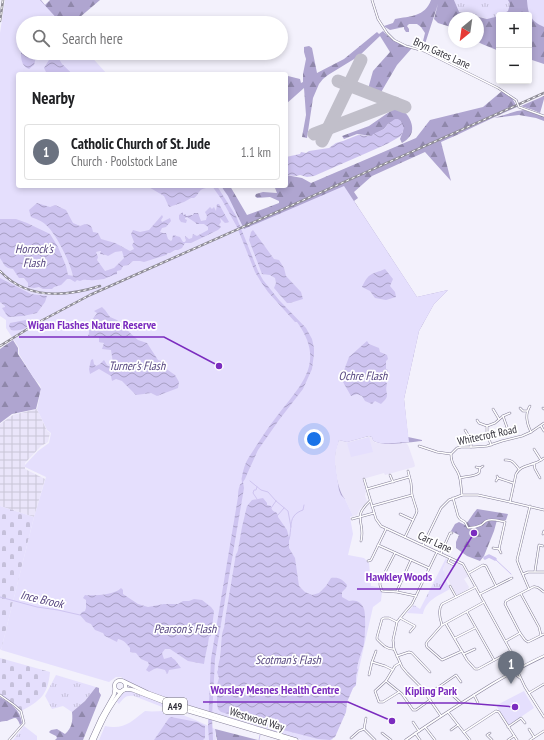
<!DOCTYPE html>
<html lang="en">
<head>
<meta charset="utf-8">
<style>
	body { margin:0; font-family:"PT Sans Narrow",sans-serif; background:#f6f6f6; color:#202124 }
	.controls { position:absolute; right:12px; top:12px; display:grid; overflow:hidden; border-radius:4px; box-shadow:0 2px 6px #0003 }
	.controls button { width:36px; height:36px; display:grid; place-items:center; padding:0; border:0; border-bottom:1px solid #e0e0e0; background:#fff; color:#202124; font:20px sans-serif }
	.compass { position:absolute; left:448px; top:12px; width:36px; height:36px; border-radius:50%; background:#fff; box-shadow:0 2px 6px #0003; rotate:209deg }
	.you { position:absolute; left:314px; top:439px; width:14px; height:14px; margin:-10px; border:3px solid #fff; border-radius:50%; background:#1a73e8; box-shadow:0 0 0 6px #1a73e833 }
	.badge { display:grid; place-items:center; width:26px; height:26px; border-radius:50%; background:#0f766e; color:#fff; font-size:13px; font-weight:700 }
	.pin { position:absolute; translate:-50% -33px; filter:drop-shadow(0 1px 2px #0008) }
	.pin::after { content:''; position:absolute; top:21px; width:14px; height:12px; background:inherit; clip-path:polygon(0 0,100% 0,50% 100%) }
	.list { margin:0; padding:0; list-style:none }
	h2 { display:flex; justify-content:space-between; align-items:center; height:52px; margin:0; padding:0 16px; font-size:17px }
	h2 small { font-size:13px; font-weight:400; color:#757577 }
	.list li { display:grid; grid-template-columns:26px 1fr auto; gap:12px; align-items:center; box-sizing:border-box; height:56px; margin:0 8px 8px; padding:0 8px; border:1px solid #e0e0e0; border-radius:4px }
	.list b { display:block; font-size:15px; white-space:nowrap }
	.list p { margin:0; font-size:13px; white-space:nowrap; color:#757577 }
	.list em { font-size:13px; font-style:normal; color:#757577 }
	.icon { flex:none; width:22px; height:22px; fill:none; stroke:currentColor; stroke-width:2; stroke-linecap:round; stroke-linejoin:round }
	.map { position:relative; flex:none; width:544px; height:740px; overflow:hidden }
	.search { position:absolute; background:#fff; box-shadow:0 2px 6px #0003; left:16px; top:16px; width:272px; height:44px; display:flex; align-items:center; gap:10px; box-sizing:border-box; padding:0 14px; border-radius:22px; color:#757577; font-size:15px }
	.panel { position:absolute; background:#fff; box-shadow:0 2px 6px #0003; left:16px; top:72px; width:272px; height:116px; border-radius:4px }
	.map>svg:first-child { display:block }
	.built { fill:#eae5fa }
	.industrial { fill:url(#industrial-grid) }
	.grass { fill:url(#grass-tufts) }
	.forest { fill:url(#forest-firs) }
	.cemetery { fill:url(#cemetery-stones) }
	.park { fill:#e5dffd }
	.water { fill:url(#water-waves); fill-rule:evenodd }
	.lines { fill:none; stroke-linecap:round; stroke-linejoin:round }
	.stream { stroke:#cec4f0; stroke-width:1 }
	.river { stroke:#cec4f0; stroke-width:3.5 }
	.runway { stroke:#c1bfca; stroke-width:13 }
	.street-casing { stroke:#847f98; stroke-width:2.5 }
	.secondary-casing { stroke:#847f98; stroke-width:3 }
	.highway-casing { stroke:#847f98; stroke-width:4.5 }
	.street { stroke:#fff; stroke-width:1.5 }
	.secondary { stroke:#fff; stroke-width:2 }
	.highway { stroke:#fff; stroke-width:3.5 }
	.rail-casing { stroke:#8f8d97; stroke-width:2.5 }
	.rail { stroke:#fff; stroke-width:1; stroke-dasharray:3; stroke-linecap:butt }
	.street-bridge-casing { stroke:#847f98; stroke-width:2.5; stroke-linecap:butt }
	.street-bridge { stroke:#fff; stroke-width:1.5 }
	.labels { text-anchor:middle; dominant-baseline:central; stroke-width:3.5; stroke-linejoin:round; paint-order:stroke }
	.shield { fill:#fff; stroke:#717076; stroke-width:1 }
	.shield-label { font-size:10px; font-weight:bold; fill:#34323c }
	.street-label { font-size:11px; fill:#34323c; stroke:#fff }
	.water-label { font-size:12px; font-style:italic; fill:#584881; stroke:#fff }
	.leader { fill:none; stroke:#7b2cbf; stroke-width:1.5 }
	.callout-dot { fill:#7b2cbf; stroke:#fff; stroke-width:1.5 }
	.callout-label { font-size:12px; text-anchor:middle; font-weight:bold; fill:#7b2cbf; stroke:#fff; stroke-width:3.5; stroke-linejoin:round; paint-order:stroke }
</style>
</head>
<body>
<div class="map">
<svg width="544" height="740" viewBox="0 0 544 740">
	<defs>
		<pattern id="industrial-grid" width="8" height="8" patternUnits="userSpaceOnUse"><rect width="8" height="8" fill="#eae5fa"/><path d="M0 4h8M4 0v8" fill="none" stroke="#c9c5d7"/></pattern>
		<pattern id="grass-tufts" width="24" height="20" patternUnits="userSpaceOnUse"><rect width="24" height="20" fill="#e5dffd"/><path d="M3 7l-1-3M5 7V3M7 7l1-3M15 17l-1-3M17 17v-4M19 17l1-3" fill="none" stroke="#c5c0da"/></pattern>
		<pattern id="forest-firs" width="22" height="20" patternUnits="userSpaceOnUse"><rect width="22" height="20" fill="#afa5d0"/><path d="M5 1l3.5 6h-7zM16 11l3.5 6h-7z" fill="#8f87aa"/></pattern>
		<pattern id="cemetery-stones" width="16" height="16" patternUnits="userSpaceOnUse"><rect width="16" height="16" fill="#e5dffd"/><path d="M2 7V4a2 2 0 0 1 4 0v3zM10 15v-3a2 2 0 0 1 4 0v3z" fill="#c5c0da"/></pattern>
		<pattern id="water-waves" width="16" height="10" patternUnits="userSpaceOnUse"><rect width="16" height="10" fill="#cec4f0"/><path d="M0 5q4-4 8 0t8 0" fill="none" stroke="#a8a0c4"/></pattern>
	</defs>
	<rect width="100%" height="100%" fill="#f3f1fc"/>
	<g class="built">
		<path d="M 369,437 L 372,437 L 373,441 L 376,443 L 406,443 L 408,445 L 414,462 L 415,466 L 414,467 L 385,475 L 384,473 L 363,479 L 366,492 L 365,496 L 367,501 L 360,509 L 357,515 L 353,516 L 345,499 L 341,495 L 339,490 L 335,463 L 335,455 L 339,440 L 347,442 Z"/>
		<path d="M 448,558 L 461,565 L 468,576 L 464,579 L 469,587 L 468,589 L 457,595 L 444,573 L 444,570 L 443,569 Z"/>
	</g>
	<path class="industrial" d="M 37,409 L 47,431 L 50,433 L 48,442 L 41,446 L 25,463 L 25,469 L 45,479 L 34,517 L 0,506 L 0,424 L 13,415 Z"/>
	<g class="grass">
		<path d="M 454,0 L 508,0 L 510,4 L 508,12 L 501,15 L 499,15 L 498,17 L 488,19 L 458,11 Z"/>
		<path d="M 446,558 L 447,560 L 443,569 L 446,577 L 445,578 L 450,589 C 438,596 426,600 423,614 L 407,613 L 414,605 L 420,609 Z"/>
		<path d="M 56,675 L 96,687 L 85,701 L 72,712 L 63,706 L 52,709 L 45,696 Z"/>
		<path d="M 126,691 L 133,691 L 172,707 L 170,710 L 134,696 C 125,695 124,698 119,704 L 117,702 L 120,696 Z"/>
		<path d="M 24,726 L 37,736 L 37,740 L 13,740 Z"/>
	</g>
	<g class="forest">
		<path d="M 37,0 L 41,0 L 45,5 L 50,0 L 100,0 L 73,23 L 58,23 Z"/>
		<path d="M 431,0 L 454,0 L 459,12 L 487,19 L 499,16 L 499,51 L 482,44 L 478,42 L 478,18 L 454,18 L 454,28 L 438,23 L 434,19 L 438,4 L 424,47 L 422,45 L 425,33 L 421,27 L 417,24 L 409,24 L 407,26 L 409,29 L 409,32 L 406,32 L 404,29 L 404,27 L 390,30 L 385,27 L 384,26 L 393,23 L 395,19 C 410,16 425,17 431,0 Z"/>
		<path d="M 508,0 L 527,0 L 544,26 L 544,64 L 529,59 L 529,15 L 501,15 L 508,11 L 510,4 Z"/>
		<path d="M 383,31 C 391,40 401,44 412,48 L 397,65 L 380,94 L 368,89 L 373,71 L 390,52 L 380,36 L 359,56 L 328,75 L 323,79 L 319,84 L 313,98 L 307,138 L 302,137 L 306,115 L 304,88 L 286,104 L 286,79 L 288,76 L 300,79 L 301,83 L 303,82 L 303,74 L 306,59 L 304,52 L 304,47 L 309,46 L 312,48 L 317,73 L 344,59 L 377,32 L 379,34 Z"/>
		<path d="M 502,91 L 512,98 L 517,107 C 491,118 467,131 441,142 L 451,181 L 425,152 L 372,176 L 354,192 L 358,198 L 354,201 L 417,297 L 448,290 L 434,304 L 419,331 L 404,399 L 408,437 L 422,440 L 422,441 C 411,442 385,446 376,442 C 373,441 373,440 372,437 L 369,436 L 347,442 L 339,440 C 337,445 335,451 335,456 C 334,467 338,491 345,499 L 342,506 L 347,555 L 357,601 L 279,300 L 221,186 L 230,186 L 247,215 L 279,203 L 279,201 L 270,197 L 257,198 L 255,196 L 256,194 L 263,192 L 277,193 L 275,188 L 276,186 L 286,186 L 286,175 L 302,178 L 311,183 L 416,138 L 430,120 L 483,107 Z"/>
		<path d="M 544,96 L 544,99 L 540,113 L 533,110 L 521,106 Z"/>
		<path d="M 395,108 C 396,108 401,109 402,110 C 409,114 416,128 410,136 C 408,139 405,141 402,143 L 400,139 L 403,131 L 401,122 L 397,119 L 388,124 L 384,129 L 372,136 L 357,134 L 344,139 L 342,136 L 369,126 Z"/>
		<path d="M 524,110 L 544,117 L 544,121 L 536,118 L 519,115 L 494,118 L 517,111 Z"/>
		<path d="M 13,340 L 18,348 L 18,354 L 41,389 L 36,409 L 12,414 L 0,423 L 0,349 Z"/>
		<path d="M 477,509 L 508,514 L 506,520 L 497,520 L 494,531 L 484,556 L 480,561 L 467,556 L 456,548 L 456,542 L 459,535 L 451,531 L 455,524 L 459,522 L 465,525 C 470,520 472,514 477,509 Z"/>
		<path d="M 96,687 L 99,688 L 99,692 L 101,695 L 83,740 L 55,740 L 57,738 L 56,736 L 50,733 L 49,732 L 51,730 L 57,729 L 65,734 C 72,728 73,721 72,712 L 85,701 Z"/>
		<path d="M 0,697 C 11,704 20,709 22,723 L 20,725 C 16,715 15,718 7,721 C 5,721 2,721 0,722 Z"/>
		<path d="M 215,729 L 258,740 L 217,740 Z"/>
	</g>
	<g class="cemetery">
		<path d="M 0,506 L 34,517 L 1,650 L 0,649 Z"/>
		<path d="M 0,658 L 50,672 C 48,695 40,701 21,711 L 14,705 L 0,695 Z"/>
	</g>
	<g class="park">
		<path d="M 5,0 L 40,0 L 61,23 L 23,23 L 23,53 L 88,53 L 107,74 L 18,74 L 18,186 L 221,186 L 228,196 L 244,229 L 344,186 L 417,297 L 448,290 L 434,304 L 419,331 L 404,399 L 409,442 C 400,442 383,445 376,442 C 373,441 373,440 372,437 L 369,436 L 347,442 L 339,440 L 335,455 L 335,463 L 339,490 L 341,495 L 345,499 L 353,516 L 350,517 L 353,534 L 348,555 L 364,558 L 369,563 L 371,586 L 378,587 L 382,592 L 381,601 L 373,607 L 358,673 L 356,685 L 353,688 L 347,702 L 346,712 L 332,740 L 302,740 L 179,702 L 148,691 L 129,683 L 121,677 L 116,677 L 109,682 L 1,650 L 34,517 L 46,477 L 25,467 L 25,465 L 38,451 L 49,443 L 51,433 L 47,430 L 37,409 L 41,389 L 40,385 L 33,377 L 19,354 L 19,348 L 6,328 L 6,320 L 0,316 L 0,33 Z"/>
		<path d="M 527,0 L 544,0 L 544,27 C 530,21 528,14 527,0 Z"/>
		<path d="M 369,437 L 373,452 L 351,457 L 347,443 Z"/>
		<path d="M 524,691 L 534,708 L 509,725 L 497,707 L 497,705 Z"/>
		<path d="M 145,711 C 152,712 158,711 164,711 C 179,712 201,722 215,729 L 216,740 L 99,740 L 105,726 C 124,730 131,722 145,711 Z"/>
	</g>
	<g class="water">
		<path d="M 23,40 L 23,53 L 37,53 L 34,65 L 29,69 C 18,65 21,49 23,40 Z"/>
		<path d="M 52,55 C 59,56 59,59 62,64 C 65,67 69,70 72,74 L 45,74 L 46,72 L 44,68 Z"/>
		<path d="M 395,119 L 398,119 L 401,121 L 404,128 L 403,131 L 401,136 L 387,144 L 314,176 L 307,177 L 300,175 L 296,176 L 286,175 L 286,157 L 300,154 L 301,152 L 306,153 L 309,151 L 329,148 L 336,143 L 343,141 L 358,135 L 372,136 L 373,134 L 384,129 L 388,124 Z"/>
		<path d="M 147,186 L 205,186 L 206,188 C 197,190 200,194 194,198 L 191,198 L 184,202 L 169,207 L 164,196 Z"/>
		<path d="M 212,186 L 217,186 L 236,216 L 258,271 L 263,280 L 279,300 L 306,328 L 312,339 L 314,348 L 314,354 L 312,369 L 303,389 L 279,420 L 258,450 L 248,472 L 245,479 L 243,482 L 244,488 L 215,659 L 212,717 L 213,740 L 209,740 L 208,726 L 211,659 L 238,497 C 238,494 238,489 240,485 C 240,484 241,484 242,483 C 242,481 241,479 242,477 C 243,470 245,463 249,457 C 258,443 267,429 277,416 C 302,384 326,362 297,322 L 295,322 L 268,292 L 261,282 L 255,272 L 237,227 L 222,200 Z"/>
		<path d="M 37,203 L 50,207 L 55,205 L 66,210 L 73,223 L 80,226 L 85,224 L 90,225 L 92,228 L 93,232 L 98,233 L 101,239 L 115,243 L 130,251 L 134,249 L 132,245 L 134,242 L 131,234 L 133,230 L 140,232 L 149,230 L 162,215 L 163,217 L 161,220 L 162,222 L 170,218 L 171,221 L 166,227 L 162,228 L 160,232 L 163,233 L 166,233 L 168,239 L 171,241 L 172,240 L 173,235 L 180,237 L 183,242 L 185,242 L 186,240 L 185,238 L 185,236 L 189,239 L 192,238 L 193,234 L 197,236 L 208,230 L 208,227 L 204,224 L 196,224 L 196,223 L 187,217 L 185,218 L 185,219 L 187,220 L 186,223 L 181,222 L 179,219 L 179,215 L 183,212 L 183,215 L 186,214 L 186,216 L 187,216 L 190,215 L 193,215 L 194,213 L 198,213 L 201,221 L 206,220 L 207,216 L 205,212 L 210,207 L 212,209 L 214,207 L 216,211 L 217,204 L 219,204 L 229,222 L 225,223 L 220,218 L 221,222 L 219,225 L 221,227 L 218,230 L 191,243 L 185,243 L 182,248 L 178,250 L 175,250 L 170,253 L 168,253 L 166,255 L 144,262 L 140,261 L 133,261 L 128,265 L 123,266 L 121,270 L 117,271 L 117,274 C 112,275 109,277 104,279 C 100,279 94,281 90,280 C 85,280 84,279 80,281 L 77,280 L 75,282 L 70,279 L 67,279 L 61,285 L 54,287 L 52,289 L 43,289 L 39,287 L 34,288 L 28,287 L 28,283 L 24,278 L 19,278 L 13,269 L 8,268 L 5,266 L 0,258 L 0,219 L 16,219 L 27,223 L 50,234 L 58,247 L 66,266 L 68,275 L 73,276 C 70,262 56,233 45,224 C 42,221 36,219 31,217 L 29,210 ZM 100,251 L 101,251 L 100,254 L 106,255 L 108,256 L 115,252 L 122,251 L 124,258 L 114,268 L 105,271 L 97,260 L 98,257 L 96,252 Z"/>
		<path d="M 253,230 L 274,259 L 279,260 L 284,268 L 286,276 L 301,292 L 303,299 L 290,303 L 287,303 L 274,288 L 276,283 L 275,278 L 270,275 L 262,274 L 249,240 L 251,232 Z"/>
		<path d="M 385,269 L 393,279 L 390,286 L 395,292 L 396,297 L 386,300 L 375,298 L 370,291 L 362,287 C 369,272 371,275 385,269 Z"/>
		<path d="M 0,278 L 31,294 L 47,296 L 45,302 L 37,313 L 23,316 L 8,317 L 2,308 L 5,307 L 5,306 L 0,302 Z"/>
		<path d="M 102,307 L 105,310 L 110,317 L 117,320 L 124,326 L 130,333 L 138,340 L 147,343 L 158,360 L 161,361 L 165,368 L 175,375 L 179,382 L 178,388 L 157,396 L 151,393 L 136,395 L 122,381 L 116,379 L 112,381 L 111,376 L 99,369 L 90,374 L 89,369 L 91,360 L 93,359 L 94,364 L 96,366 L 100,364 L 104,360 L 107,365 L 113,369 L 116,369 L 116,367 L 113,363 L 111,350 L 102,349 L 104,343 L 99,342 L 99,337 L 88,336 C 90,332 89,329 89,325 C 90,321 95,317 97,313 L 94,311 Z"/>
		<path d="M 31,319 L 33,320 C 29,328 20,332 11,330 L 9,326 L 10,323 Z"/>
		<path d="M 367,341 L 369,344 L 379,348 L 380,352 L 387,355 L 388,359 L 386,361 L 386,369 L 388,370 L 387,374 L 384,374 L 383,376 L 387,384 C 384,395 392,394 381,404 L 375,401 L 372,404 L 365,401 L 362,396 L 357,394 L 351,396 L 343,382 L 343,373 L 349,357 Z"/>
		<path d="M 263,498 L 267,503 L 267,505 L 271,506 C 271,509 273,512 276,512 L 278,515 L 278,517 L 287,530 L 289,538 L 289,548 L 295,558 L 299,586 L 305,592 L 312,595 L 319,593 L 326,586 L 331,578 C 339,577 342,579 347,585 L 346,588 L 342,592 L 342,597 L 349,601 C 355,599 362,602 364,609 C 366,615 365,637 364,644 C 362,652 358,660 357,668 L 358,670 L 356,675 L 356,685 L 353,688 L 347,702 L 346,712 L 335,737 L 330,740 L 318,739 L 268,726 L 263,724 L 260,725 L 259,723 L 257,722 L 221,712 L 218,709 L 217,704 L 217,685 L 219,678 L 217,672 L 218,670 C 218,665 219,662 220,658 C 221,650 221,643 222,635 C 223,629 225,627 225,620 L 236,554 L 237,553 L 238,550 L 242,527 L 247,506 L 252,500 Z"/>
		<path d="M 121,588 L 123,590 L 123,594 L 138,604 L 148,607 L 164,604 L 178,604 L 183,601 L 189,601 L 194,599 L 202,600 L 211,607 L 214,611 L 211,636 L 209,637 C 208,646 205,655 204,664 L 188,661 L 170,649 L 165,649 L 162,653 L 164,659 L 171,657 L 175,660 L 181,668 L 169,670 L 168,673 L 167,674 L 165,670 C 156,668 158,667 149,672 L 146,670 L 149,665 L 148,662 L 141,659 L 136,653 L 130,652 L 130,648 C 126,643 124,640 118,639 L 117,642 L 105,636 L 103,633 L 95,630 L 91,624 L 86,622 L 80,615 L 82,612 L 85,611 L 86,608 L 86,600 L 83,598 L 85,595 C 93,596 115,595 121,588 Z"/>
		<path d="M 171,717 L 197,722 L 205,726 L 205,738 L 203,740 L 154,740 L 169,718 Z"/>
	</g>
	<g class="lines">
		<g class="stream">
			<path d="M 250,481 L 261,490 L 268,492 L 276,501 L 288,511 L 291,527"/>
			<path d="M 257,487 L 256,490 L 254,490 L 253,493 L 257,499"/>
			<path d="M 271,508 L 276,501"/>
			<path d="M 278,515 L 284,508"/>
			<path d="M 288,542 C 292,535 289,522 294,516 C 296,513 300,511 303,510 L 304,505"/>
			<path d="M 495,559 L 511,574"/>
			<path d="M 0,597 L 37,607 L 58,610 L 80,615"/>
			<path d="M 259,740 L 260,735"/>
		</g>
		<path class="river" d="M 485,558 L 489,556 L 495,559"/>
		<g class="runway">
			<path d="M 338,81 L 405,107"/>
			<path d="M 314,134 L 395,103"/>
			<path d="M 322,141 L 361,60"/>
		</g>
		<defs>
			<g id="street">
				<path d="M 372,0 L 378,19 L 387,33 L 394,40 L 406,46 L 424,51 L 498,88 L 516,100"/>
				<path d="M 519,107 L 544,116"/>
				<path d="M 530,406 C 524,415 527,424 531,432"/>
				<path d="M 520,408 L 523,411 L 527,411"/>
				<path d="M 543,408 L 544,409"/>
				<path d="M 493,409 L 499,419"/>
				<path d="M 503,416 L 509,433"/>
				<path d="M 477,420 L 479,423 L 487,426"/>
				<path d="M 541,426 L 544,431"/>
				<path d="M 465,430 L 471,440 L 471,447"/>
				<path d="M 479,437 L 488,436"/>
				<path d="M 491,445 L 487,433 L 487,426 L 495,423 L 503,416 L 510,413"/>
				<path d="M 419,446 L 437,452 L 451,454"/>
				<path d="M 534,449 L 541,460"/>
				<path d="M 505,460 C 512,459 515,464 519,469"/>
				<path d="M 534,464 L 535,469 L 540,478"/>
				<path d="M 476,467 L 480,468 L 483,466"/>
				<path d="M 390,475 L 393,482"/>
				<path d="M 460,478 C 466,476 474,477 479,473 L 480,468"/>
				<path d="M 498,478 L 513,483"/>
				<path d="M 364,479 L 376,519 L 381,526 L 463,564 L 520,668"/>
				<path d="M 496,481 L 498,478 L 497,476"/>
				<path d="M 367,489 L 409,477"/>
				<path d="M 462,495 C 461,488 461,481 459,475 C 456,466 451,466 451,454 L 457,448 L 461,447 L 474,447 L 487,446 L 502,441 L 522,436 L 531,432 L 544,423"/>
				<path d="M 453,498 L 458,516 L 460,519 L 465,522 L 468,528 C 472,528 477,527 481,525 C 483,524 484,522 486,521 C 492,518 499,521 505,522 L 499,549 L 493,548"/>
				<path d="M 510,502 L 516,474 C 520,466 528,466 535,463 C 538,462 541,460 544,458"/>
				<path d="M 372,506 L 412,495"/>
				<path d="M 400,514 L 413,520"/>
				<path d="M 352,519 L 374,513"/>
				<path d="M 543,534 L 544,531"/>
				<path d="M 405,537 L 416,514 L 417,511 L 412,495 L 411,483 L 408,471"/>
				<path d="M 361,541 C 366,522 351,518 370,501"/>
				<path d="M 378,545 L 429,568"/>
				<path d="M 423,545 L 441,508 L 449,500 L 462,495 L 478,495 L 510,502 L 544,510"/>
				<path d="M 499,549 L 501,553"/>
				<path d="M 437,552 L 412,604 L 405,612 L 397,622 L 393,640 L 394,649 L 402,667 L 407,673 L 421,687 L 441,716"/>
				<path d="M 395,553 L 380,582 L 380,585 L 382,591 L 397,592 L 416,596"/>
				<path d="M 441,553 L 450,533 L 452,533"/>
				<path d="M 450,558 L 448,562 L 454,565"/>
				<path d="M 368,561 L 371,560 L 386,529"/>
				<path d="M 535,571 L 539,545 L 543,546"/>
				<path d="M 469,573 L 483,565 L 486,566 L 496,586"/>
				<path d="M 523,574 L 528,572 L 544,572"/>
				<path d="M 450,586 L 456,597"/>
				<path d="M 529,589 L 520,568 L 517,560 L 530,506"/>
				<path d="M 397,591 L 411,560"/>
				<path d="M 544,592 C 539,589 539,586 533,587 L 506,601 L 505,604 L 520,633 L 525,640 L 528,642 L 544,634"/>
				<path d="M 480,594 L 512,578"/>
				<path d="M 521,594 L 539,627 L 541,635"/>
				<path d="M 467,612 L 494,660"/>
				<path d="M 400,618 L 415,626 L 410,632"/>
				<path d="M 446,624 L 467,660 L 475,669 L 478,669 L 511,651"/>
				<path d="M 442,625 C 440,619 438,609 442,604 L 476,587"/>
				<path d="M 455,638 L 475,628"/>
				<path d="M 506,641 L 520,633"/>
				<path d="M 394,649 C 387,650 382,644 377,639 L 377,637 L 382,619 L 384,618 L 389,618 L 397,622"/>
				<path d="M 462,651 L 442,660 L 427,647 L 426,644 L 427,642 L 442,625 L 446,623 L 484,602"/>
				<path d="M 464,654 L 475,649"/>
				<path d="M 397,656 L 409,652 L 412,653 L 430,672"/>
				<path d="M 372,662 L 376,651"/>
				<path d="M 400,663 L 395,666 L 386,681 L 402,694 L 413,710 L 416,710 L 430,700"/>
				<path d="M 517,670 L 525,687 L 544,717"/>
				<path d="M 511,673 L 515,674 L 520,678"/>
				<path d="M 369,675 L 372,662 L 385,666 L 393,670"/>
				<path d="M 386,681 L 375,691 L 379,702 L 383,702 L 399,692"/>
				<path d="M 529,693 L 544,684"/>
				<path d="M 451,694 L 461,703"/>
				<path d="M 0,695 L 14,705 L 21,711 L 24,723 L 9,740"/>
				<path d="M 427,695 L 456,675 L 461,682"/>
				<path d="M 474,695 L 478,703"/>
				<path d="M 448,712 L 470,740"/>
				<path d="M 413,722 L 419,731"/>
				<path d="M 425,727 L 435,740"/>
				<path d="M 508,727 L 521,718 L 525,723"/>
				<path d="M 364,729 L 366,718"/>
				<path d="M 529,729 L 534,737"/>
				<path d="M 451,730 L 458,725"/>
				<path d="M 464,732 L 496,711 L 499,712 L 517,740"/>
				<path d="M 382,733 L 391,740"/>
				<path d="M 415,733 L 420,740"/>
				<path d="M 490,733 L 487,735 L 492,740"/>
				<path d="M 351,738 L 359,731 L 364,729 L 375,740"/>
				<path d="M 508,740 L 514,736"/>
				<path d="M 530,740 L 544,731"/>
			</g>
			<path id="secondary" d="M 406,740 C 434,720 463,702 492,684 C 509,674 526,664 544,656"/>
			<g id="highway">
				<circle cx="120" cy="686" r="5.5"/>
				<path d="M 123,681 L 148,693 L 184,706 L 296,740"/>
				<path d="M 123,690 L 127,689 L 133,690 L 182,709 L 287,740"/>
				<path d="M 91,740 L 101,718 L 114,695 L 115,689"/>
				<path d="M 94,740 C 102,722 109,706 122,691"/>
			</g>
		</defs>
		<use href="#street" class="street-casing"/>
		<use href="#secondary" class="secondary-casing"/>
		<use href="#highway" class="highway-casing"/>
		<use href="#street" class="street"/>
		<use href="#secondary" class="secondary"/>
		<use href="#highway" class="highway"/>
		<defs>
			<g id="rail">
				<path d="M 0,21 L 3,0"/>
				<path d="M 0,271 C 27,300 65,297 100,286"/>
				<path d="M 0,346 L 39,322 L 90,295 L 544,93"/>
			</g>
		</defs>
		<use href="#rail" class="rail-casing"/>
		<use href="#rail" class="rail"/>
		<defs>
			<path id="street-bridge" d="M 516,100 L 519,107"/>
		</defs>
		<use href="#street-bridge" class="street-bridge-casing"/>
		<use href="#street-bridge" class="street-bridge"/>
	</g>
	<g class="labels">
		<rect class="shield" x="163" y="698" width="24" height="16" rx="3"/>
		<g class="shield-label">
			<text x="175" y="706">A49</text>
		</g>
		<g class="street-label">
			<text transform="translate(442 53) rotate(24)">Bryn Gates Lane</text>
			<text transform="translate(487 435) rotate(-12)">Whitecroft Road</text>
			<text transform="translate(435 542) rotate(24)">Carr Lane</text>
			<text transform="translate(257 719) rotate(17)">Westwood Way</text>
		</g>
		<g class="water-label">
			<text x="34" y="248">Horrock's<tspan x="34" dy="14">Flash</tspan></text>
			<text x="137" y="365">Turner's Flash</text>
			<text x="363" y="375">Ochre Flash</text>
			<text transform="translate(42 599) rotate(13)">Ince Brook</text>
			<text x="185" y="628">Pearson's Flash</text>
			<text x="288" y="659">Scotman's Flash</text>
		</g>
	</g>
	<path class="leader" d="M219 366L164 337H19M474 533L440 589H357M392 721L348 702H203M515 707L465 703H397"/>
	<g class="callout-dot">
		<circle cx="219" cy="366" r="4"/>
		<circle cx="474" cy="533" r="4"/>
		<circle cx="392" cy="721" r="4"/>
		<circle cx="515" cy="707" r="4"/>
	</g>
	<g class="callout-label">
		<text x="92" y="329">Wigan Flashes Nature Reserve</text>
		<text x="399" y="581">Hawkley Woods</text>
		<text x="275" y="694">Worsley Mesnes Health Centre</text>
		<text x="431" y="695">Kipling Park</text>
	</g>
</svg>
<div class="controls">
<button>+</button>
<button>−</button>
</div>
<svg class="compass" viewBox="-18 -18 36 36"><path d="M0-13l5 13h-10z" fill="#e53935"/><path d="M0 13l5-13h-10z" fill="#757577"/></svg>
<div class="you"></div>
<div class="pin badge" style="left:511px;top:684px;background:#6b7280">1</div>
<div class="search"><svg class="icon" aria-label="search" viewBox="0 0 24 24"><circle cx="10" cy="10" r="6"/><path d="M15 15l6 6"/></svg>Search here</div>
<section class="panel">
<h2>Nearby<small></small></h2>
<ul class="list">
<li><span class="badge" style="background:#6b7280">1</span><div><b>Catholic Church of St. Jude</b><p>Church · Poolstock Lane</p></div><em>1.1 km</em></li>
</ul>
</section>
</div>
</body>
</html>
